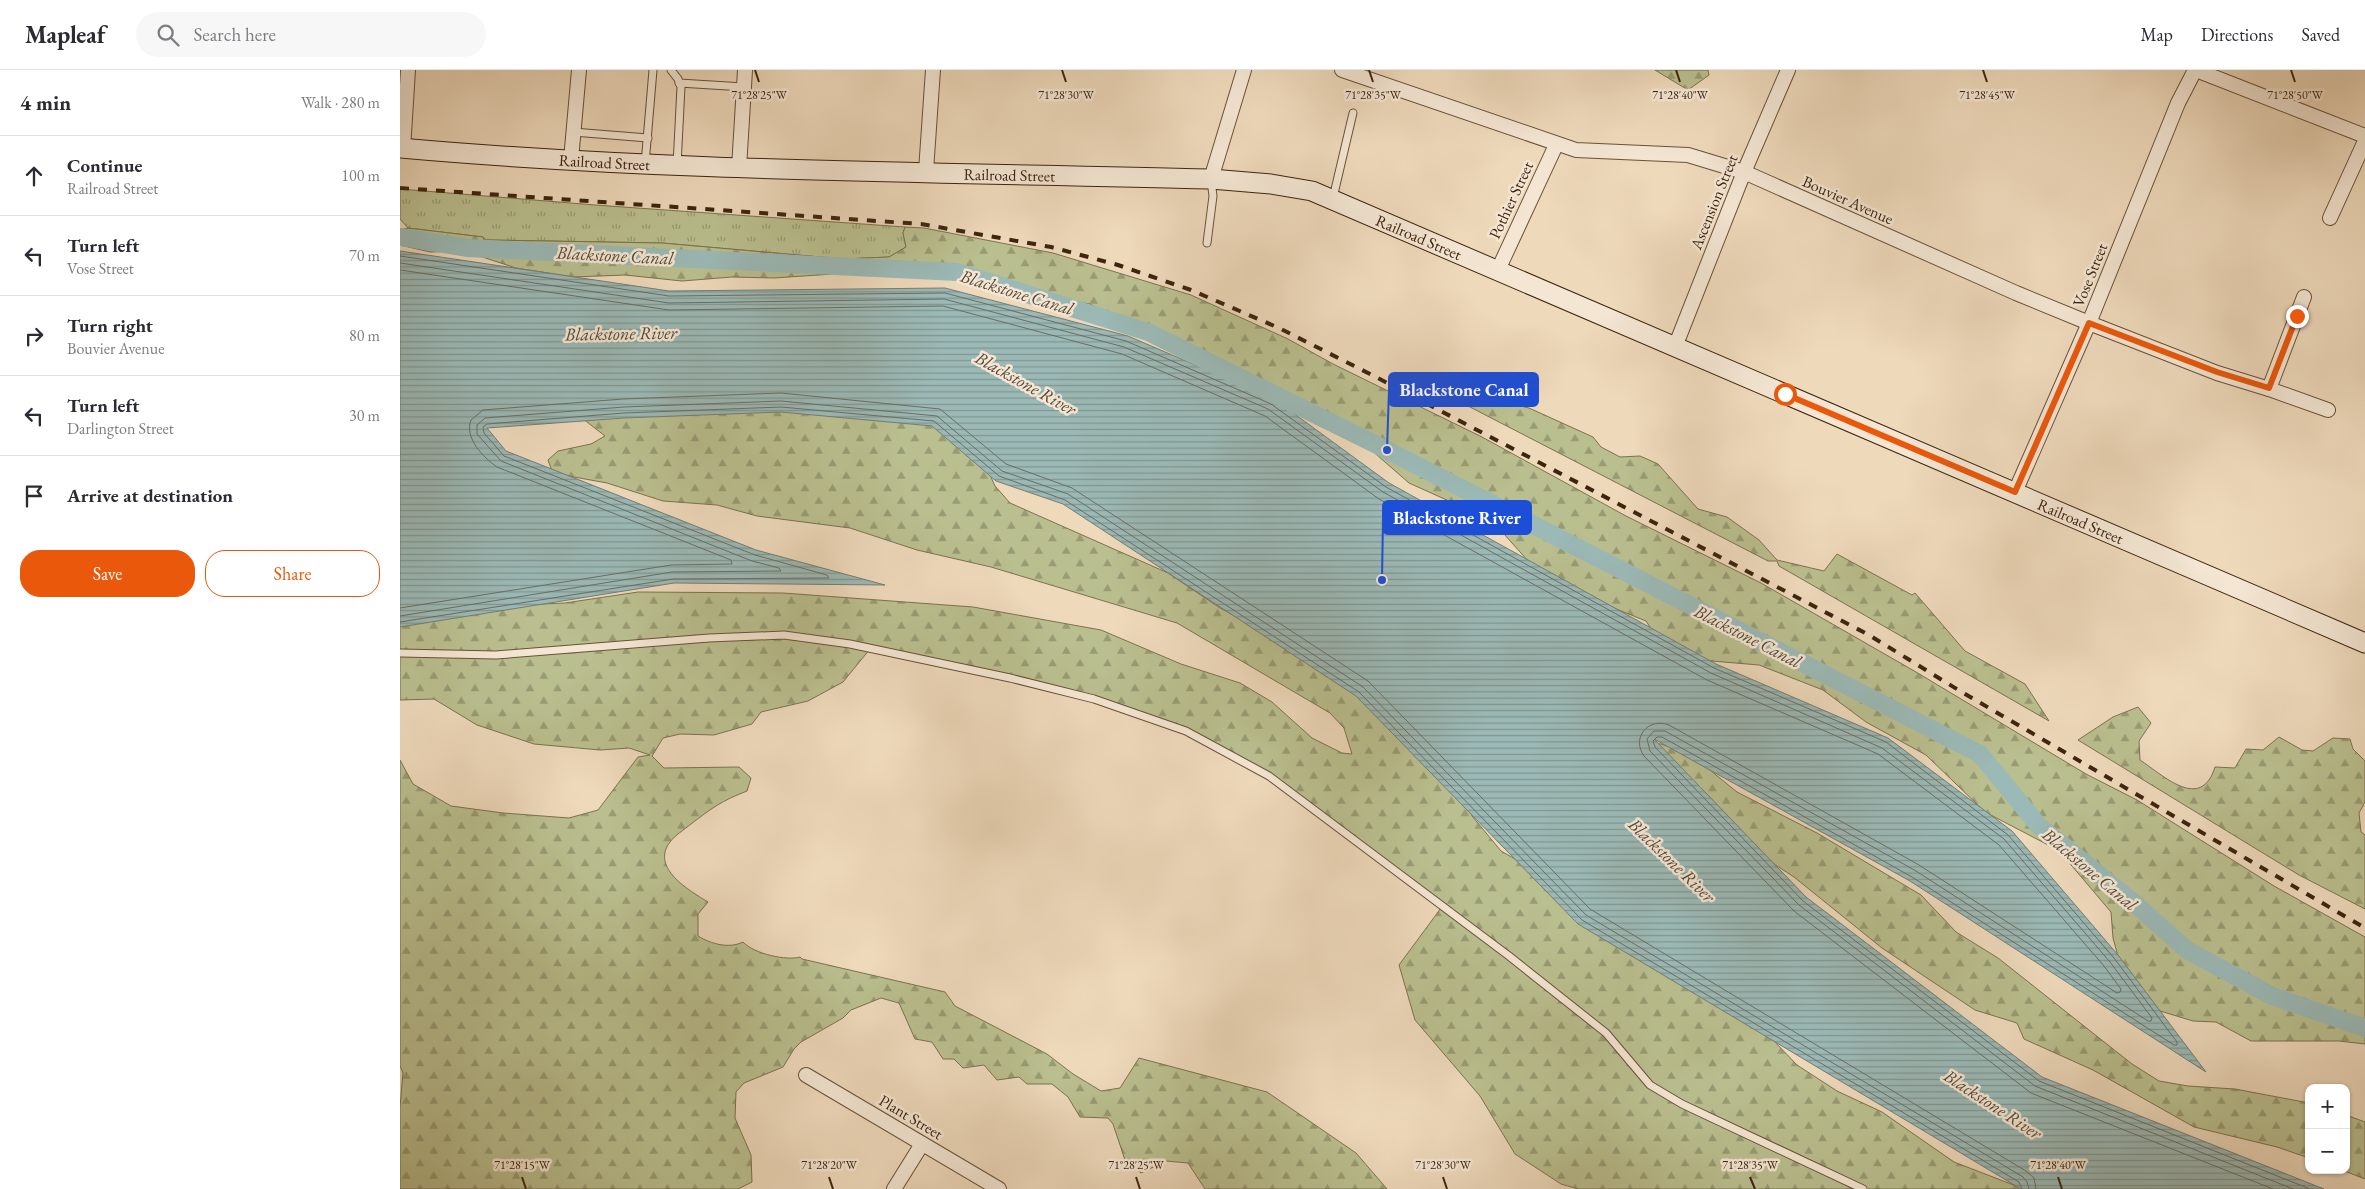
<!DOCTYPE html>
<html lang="en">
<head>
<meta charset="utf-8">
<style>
	body { margin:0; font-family:"EB Garamond",serif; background:#f7f7f7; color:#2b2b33 }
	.controls { position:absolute; right:15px; bottom:15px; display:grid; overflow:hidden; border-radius:10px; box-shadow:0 1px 4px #0004 }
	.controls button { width:45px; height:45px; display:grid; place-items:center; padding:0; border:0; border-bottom:1px solid #e1e1e2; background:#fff; color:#2b2b33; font:25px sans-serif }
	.stop { position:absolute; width:15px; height:15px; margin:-11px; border:4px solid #ea580c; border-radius:50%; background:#fff }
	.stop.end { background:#ea580c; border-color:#fff; box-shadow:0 1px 5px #0008 }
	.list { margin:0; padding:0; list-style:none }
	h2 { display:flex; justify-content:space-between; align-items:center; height:65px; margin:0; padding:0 20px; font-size:21px }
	h2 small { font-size:16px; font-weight:400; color:#7c7c81 }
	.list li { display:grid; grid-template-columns:32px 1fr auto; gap:15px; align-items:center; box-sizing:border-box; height:80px; padding:0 20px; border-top:1px solid #e1e1e2 }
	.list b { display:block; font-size:19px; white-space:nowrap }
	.list p { margin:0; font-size:16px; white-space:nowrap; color:#7c7c81 }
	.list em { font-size:16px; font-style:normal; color:#7c7c81 }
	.actions { display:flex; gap:10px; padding:15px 20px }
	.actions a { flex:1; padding:11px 0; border:1px solid #ea580c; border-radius:20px; text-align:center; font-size:18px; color:#ea580c }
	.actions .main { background:#ea580c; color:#fff }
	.icon { flex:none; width:28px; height:28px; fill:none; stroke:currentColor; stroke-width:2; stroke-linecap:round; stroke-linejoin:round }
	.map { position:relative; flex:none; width:1965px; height:1119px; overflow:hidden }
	header { display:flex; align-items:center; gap:30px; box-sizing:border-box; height:70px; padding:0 25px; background:#fff; border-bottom:1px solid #e1e1e2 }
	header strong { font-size:24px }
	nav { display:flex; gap:28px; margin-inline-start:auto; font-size:18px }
	.search { width:350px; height:45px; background:#f7f7f7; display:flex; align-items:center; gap:12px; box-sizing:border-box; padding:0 18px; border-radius:28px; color:#7c7c81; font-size:19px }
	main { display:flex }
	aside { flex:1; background:#fff }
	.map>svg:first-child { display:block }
	.grass { fill:url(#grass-tufts); stroke:#7c724e }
	.forest { fill:url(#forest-firs); stroke:#7c724e }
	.water { fill:url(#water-rules); stroke:#757d73 }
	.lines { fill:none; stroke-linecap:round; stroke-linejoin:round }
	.shore { stroke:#6c6e62; stroke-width:1 }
	.canal { stroke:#9bb9b6; stroke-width:18 }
	.lane-casing { stroke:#695139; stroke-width:9 }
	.street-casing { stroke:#695139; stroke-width:16 }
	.secondary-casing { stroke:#3d240e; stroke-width:21 }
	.lane { stroke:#f4e6d3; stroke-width:7 }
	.street { stroke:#f4e6d3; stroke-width:14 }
	.secondary { stroke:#f4e6d3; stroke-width:19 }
	.rail { stroke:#3d240e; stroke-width:4; stroke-dasharray:9 9; stroke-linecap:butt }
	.route { stroke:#ea580c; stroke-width:6 }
	.ticks { fill:none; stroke:#3d240e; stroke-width:2 }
	.labels { text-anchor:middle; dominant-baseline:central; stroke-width:5; stroke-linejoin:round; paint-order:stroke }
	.street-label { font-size:16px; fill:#3d240e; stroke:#f4e6d3 }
	.water-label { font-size:18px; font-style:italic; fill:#544938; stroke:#f4e6d3 }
	.ticks-label { font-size:12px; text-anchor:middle; fill:#3d240e; stroke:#f4e6d3; stroke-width:5; stroke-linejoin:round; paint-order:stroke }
	.leader { fill:none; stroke:#1d4ed8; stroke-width:2 }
	.callout-dot { fill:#1d4ed8; stroke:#f4e6d3; stroke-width:2 }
	.callout { fill:#1d4ed8; stroke:#1d4ed8; stroke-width:2 }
	.callout-label { font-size:18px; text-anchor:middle; font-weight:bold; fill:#fff }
</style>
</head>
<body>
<header>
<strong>Mapleaf</strong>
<div class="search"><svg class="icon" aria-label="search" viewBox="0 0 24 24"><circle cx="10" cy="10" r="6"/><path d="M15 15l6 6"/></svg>Search here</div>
<nav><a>Map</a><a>Directions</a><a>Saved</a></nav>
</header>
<main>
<aside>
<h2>4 min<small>Walk · 280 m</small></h2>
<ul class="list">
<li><svg class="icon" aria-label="ahead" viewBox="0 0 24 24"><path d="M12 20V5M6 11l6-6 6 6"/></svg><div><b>Continue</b><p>Railroad Street</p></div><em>100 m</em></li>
<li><svg class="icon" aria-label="left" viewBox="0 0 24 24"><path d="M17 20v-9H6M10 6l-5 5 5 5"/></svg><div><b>Turn left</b><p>Vose Street</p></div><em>70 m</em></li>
<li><svg class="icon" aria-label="right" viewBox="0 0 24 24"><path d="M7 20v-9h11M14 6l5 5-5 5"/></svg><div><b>Turn right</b><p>Bouvier Avenue</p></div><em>80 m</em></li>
<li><svg class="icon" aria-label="left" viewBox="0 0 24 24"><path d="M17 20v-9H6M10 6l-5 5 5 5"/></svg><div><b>Turn left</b><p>Darlington Street</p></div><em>30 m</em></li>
<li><svg class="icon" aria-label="arrive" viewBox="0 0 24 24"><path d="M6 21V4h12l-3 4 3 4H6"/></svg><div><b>Arrive at destination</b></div></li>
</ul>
<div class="actions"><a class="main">Save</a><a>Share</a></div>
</aside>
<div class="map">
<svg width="1965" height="1119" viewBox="0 0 1965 1119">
	<defs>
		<pattern id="grass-tufts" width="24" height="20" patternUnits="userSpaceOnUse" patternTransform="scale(1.25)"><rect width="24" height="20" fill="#babf8f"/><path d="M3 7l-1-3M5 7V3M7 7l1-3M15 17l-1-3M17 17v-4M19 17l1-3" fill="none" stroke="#989b73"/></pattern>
		<pattern id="forest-firs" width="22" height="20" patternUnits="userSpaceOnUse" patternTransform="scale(1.25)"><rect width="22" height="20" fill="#babf8f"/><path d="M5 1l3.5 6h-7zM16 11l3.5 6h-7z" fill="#989b73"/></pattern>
		<pattern id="water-rules" width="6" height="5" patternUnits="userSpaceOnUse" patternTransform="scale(1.25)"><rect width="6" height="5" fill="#9bb9b6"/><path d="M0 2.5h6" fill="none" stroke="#809692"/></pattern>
	</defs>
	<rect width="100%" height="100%" fill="#eed9bb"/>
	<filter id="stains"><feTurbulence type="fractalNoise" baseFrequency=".004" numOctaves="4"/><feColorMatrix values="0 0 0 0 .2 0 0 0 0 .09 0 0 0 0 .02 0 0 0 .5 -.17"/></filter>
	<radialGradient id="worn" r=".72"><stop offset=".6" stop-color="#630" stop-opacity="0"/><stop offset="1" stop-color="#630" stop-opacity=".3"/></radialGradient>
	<path class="grass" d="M 0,119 L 195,135 L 505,157 L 503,163 L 506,177 L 489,187 L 443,189 L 262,173 L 88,170 L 83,170 L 83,167 L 8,158 L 0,149 Z"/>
	<g class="forest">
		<path d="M 1255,0 L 1308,0 L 1309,5 L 1288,20 Z"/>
		<path d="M 505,157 L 524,158 L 653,183 L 791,225 L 888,269 L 933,294 L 1082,367 L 1226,446 L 1361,513 L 1516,602 L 1686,704 L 1737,730 L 1874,816 L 1965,867 L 1965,974 L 1939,971 L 1851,971 L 1816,952 L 1793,951 L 1747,937 L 1728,923 L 1713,868 L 1711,842 L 1672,796 L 1654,778 L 1585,742 L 1526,685 L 1466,652 L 1423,620 L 1359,595 L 1276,588 L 1263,577 L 1246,551 L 1184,526 L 1137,501 L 1104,464 L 1060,436 L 1009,413 L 945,357 L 882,319 L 808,284 L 740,263 L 690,234 L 657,229 L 590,206 L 493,200 L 374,208 L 332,207 L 282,211 L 225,205 L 173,207 L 116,198 L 64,181 L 30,182 L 0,175 L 0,160 L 8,158 L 83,167 L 84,170 L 88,170 L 262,173 L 443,189 L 489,187 L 506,177 L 503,163 Z"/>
		<path d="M 1048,304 L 1060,322 L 1129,338 L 1193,367 L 1201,377 L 1220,387 L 1240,386 L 1258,394 L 1298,439 L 1327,447 L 1359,470 L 1377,490 L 1424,501 L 1437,484 L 1512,525 L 1515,523 L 1565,581 L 1625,614 L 1649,651 L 1379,496 L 1377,491 L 1368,491 L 1010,306 Z"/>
		<path d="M 307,326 L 566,352 L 595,416 L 610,433 L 768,503 L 820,538 L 917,589 L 1053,694 L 1072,746 L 1101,781 L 1150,809 L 1374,971 L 1397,995 L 1437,1021 L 1482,1042 L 1554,1092 L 1624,1119 L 1178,1119 L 1161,1114 L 1115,1084 L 1080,1026 L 1015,950 L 999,895 L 1041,838 L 873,708 L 791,663 L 696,630 L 470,579 L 443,612 L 408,631 L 361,642 L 352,654 L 314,665 L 280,664 L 263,668 L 252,686 L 264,698 L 339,697 L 351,708 L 347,721 C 321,731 312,738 291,754 C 284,760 275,765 270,772 C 250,798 290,821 308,832 L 298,844 L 298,866 C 311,874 329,879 343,872 C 354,884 387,891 400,887 L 402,889 L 545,922 L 555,936 L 647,984 L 673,1004 L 701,1021 L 720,1018 L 739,988 L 867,1022 L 956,1083 L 987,1119 L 805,1119 L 788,1093 L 766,1091 L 741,1103 L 725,1090 L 713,1054 L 708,1048 L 680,1047 L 668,1027 L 652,1014 L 627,1014 L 619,1007 L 597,1010 L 584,995 L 563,998 L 554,989 L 543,989 L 532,972 L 515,969 L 499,933 L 481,928 L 451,940 L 443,948 L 401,972 L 394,979 L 383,997 L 344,1013 L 336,1022 L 335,1048 L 351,1085 L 352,1112 L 338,1119 L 0,1119 L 0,1037 L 3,1003 L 0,996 L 0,690 L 13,714 L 51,736 L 103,743 L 169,748 L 198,740 L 238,687 L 250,685 L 229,678 L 200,680 L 134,674 L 77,655 L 34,629 L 0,630 L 0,545 L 34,539 L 165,533 L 238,522 L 383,523 L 573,537 L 701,560 L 781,594 L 840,613 L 872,632 L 912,668 L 942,683 L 952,684 L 944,658 L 930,643 L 777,553 L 591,497 L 517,480 L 450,458 L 357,446 L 317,435 L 263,431 L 207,413 L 163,405 L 152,401 L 148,390 L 158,381 L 191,374 L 205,366 L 182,348 L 223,344 L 239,347 Z"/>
		<path d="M 1738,637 L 1751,653 L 1739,671 L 1740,690 C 1764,706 1801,742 1815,697 L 1835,698 L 1846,679 L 1863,680 L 1879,667 L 1902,680 L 1913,681 L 1933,668 L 1950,669 L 1953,679 L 1965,691 L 1965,732 L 1959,743 L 1961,762 L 1965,765 L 1965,839 L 1899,805 L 1678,670 L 1713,647 Z"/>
		<path d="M 1251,673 L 1261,674 L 1289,683 L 1337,722 L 1417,763 L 1521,825 L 1556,862 L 1598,888 L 1732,994 L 1759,1011 L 1788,1016 L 1835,1019 L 1909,1033 L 1909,1088 L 1877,1077 L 1794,1057 L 1693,1000 L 1624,969 L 1617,953 L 1575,940 L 1482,878 L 1394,807 L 1334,768 Z"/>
		<path d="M 1946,1045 L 1965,1052 L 1965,1109 L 1942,1100 L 1946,1100 Z"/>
	</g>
	<path class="water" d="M 0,181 L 269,221 L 545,218 L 728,266 L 874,329 L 989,413 L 1316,594 L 1488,668 L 1612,761 L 1718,885 L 1806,1002 L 1510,811 L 1254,669 L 1406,827 L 1642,1007 L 1924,1119 L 1621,1119 L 1178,854 L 956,626 L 663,434 L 596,411 L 532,356 L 381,342 L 224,348 L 87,358 L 106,381 L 356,480 L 485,515 L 274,513 L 0,557 Z"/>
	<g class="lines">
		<g class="shore">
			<path d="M 0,186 L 269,226 L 545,223 L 726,271 L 871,334 L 986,417 L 1314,598 L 1486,672 L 1608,765 L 1714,888 L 1777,972 L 1777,975 L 1774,975 L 1512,807 L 1262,667 L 1257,667 L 1253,671 L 1255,677 L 1403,831 L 1639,1011 L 1910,1119"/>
			<path d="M 0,193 L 269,233 L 544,229 L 724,277 L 868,339 L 983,422 L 1311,603 L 1482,678 L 1604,769 L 1710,892 L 1752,948 L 1751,951 L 1748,951 L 1516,801 L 1265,661 L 1254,661 L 1247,669 L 1250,681 L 1399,835 L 1635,1016 L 1893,1119"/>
			<path d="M 0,200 L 269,240 L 543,236 L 722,284 L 865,346 L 979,429 L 1307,610 L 1478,684 L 1599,775 L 1704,896 L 1721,919 L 1720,922 L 1717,923 L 1519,795 L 1269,655 C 1248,647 1231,668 1244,686 L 1394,841 L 1631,1023 L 1873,1119"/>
			<path d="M 0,538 L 271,495 L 332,494 L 331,490 L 97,397 C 83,387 64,368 71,350 L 83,340 L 223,329 L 381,323 L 540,339 L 606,394 L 672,418 L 968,611 L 1190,839 L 1626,1101 L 1634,1108 L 1636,1119"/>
			<path d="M 0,546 L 272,502 L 381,501 L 379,498 L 352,491 L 101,391 L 77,364 L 77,355 L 85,348 L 224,337 L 381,331 L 537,346 L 602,401 L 668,424 L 963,617 L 1186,845 L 1623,1107 L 1627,1112 L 1629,1119"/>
			<path d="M 0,552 L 273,509 L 429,508 L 427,505 L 355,485 L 104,386 L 84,363 L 83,357 L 87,354 L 224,343 L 381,337 L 534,351 L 599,406 L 665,430 L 959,622 L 1182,850 L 1619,1112 L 1622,1119"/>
		</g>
		<path class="canal" d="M 0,167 L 68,178 L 557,202 L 748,262 L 987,380 L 1580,684 L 1639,756 L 1733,832 L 1787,880 L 1872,926 L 1965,958"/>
		<defs>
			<g id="lane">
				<path d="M 271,0 L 278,9 L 281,17 L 277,95"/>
				<path d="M 279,13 L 344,17"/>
				<path d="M 173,62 L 248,68"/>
				<path d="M 245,94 L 253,0"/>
				<path d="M 933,128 L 953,43"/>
				<path d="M 807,173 L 813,126 L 811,110"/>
				<path d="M 0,583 L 96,585 L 309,568 L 384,565 L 450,574 L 610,608 L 694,629 L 786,661 L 869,706 L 1109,886 L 1206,963 L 1250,1015 L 1282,1034 L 1463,1119"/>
			</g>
			<g id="street">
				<path d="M 942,0 L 1176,80 L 1288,85 L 1344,102 L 1616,223 L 1689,253 L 1817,303 L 1869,319 L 1928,340"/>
				<path d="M 1796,0 L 1965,66"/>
				<path d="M 3,79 L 8,0"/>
				<path d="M 171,90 L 179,0"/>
				<path d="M 339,98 L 345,0"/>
				<path d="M 526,101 L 533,0"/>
				<path d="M 811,109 L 844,0"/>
				<path d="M 1930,148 L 1965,71"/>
				<path d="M 1098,200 L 1156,75"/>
				<path d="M 1275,277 L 1344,102 L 1388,0"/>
				<path d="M 1869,319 L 1904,227"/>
				<path d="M 1615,422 L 1689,253 L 1778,33 L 1795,0"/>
				<path d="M 406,1005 L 599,1119"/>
				<path d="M 494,1119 L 522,1074"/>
			</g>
			<g id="secondary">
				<path id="s1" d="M 0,78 C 269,102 541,102 811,109 L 871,114 L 912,121 L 1965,573"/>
			</g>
		</defs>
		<use href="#lane" class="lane-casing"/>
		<use href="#street" class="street-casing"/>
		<use href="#secondary" class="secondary-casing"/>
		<use href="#lane" class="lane"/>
		<use href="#street" class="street"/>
		<use href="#secondary" class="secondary"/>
		<path class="rail" d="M 0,118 L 521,154 L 651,177 L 718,195 L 791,220 L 879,258 L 970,304 L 1469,565 L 1560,621 L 1965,858"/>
	</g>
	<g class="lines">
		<path class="route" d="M 1385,324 L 1615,422 L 1689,253 L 1817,302 L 1869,318 L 1897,246"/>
	</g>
	<path class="ticks" d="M 355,0 L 359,12M 662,0 L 666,12M 969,0 L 973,12M 1276,0 L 1280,12M 1583,0 L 1587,12M 1891,0 L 1895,12M 122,1107 L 126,1119M 429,1107 L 433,1119M 736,1107 L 740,1119M 1043,1107 L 1047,1119M 1350,1107 L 1355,1119M 1658,1107 L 1662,1119"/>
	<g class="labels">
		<g class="street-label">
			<text stroke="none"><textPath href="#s1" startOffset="205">Railroad Street</textPath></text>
			<text stroke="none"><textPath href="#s1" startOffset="610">Railroad Street</textPath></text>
			<text transform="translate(1111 130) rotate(-65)">Pothier Street</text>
			<text transform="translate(1448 130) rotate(24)">Bouvier Avenue</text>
			<text transform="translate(1314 132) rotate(-68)">Ascension Street</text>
			<text stroke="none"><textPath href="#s1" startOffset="1030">Railroad Street</textPath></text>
			<text transform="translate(1690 205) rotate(-68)">Vose Street</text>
			<text stroke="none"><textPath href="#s1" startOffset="1750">Railroad Street</textPath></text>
			<text transform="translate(511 1047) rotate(31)">Plant Street</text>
		</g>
		<g class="water-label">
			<text transform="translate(215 185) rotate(3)">Blackstone Canal</text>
			<text transform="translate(617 222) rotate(17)">Blackstone Canal</text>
			<text transform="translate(221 263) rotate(-1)">Blackstone River</text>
			<text transform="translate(626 313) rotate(29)">Blackstone River</text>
			<text transform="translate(1348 566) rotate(27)">Blackstone Canal</text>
			<text transform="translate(1272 790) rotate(44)">Blackstone River</text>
			<text transform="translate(1690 799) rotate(40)">Blackstone Canal</text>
			<text transform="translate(1593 1034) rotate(33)">Blackstone River</text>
		</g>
	</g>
	<g class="ticks-label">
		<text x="359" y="29">71°28'25"W</text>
		<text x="666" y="29">71°28'30"W</text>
		<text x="973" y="29">71°28'35"W</text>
		<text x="1280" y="29">71°28'40"W</text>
		<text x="1587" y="29">71°28'45"W</text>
		<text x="1895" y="29">71°28'50"W</text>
		<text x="122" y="1099">71°28'15"W</text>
		<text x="429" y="1099">71°28'20"W</text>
		<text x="736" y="1099">71°28'25"W</text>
		<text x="1043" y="1099">71°28'30"W</text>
		<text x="1350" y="1099">71°28'35"W</text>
		<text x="1658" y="1099">71°28'40"W</text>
	</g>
	<path class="leader" d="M987 380L989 319M982 510L983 448"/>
	<g class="callout-dot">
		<circle cx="987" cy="380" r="5"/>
		<circle cx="982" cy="510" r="5"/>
	</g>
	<g class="callout">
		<rect x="989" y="303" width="149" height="33" rx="5"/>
		<rect x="983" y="431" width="148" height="33" rx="5"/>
	</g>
	<g class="callout-label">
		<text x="1064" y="326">Blackstone Canal</text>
		<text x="1057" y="454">Blackstone River</text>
	</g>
	<rect width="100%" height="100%" filter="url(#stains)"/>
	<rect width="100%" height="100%" fill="url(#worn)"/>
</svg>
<div class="controls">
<button>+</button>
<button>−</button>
</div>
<div class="stop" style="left:1385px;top:324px"></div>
<div class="stop end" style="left:1897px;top:246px"></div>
</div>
</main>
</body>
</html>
